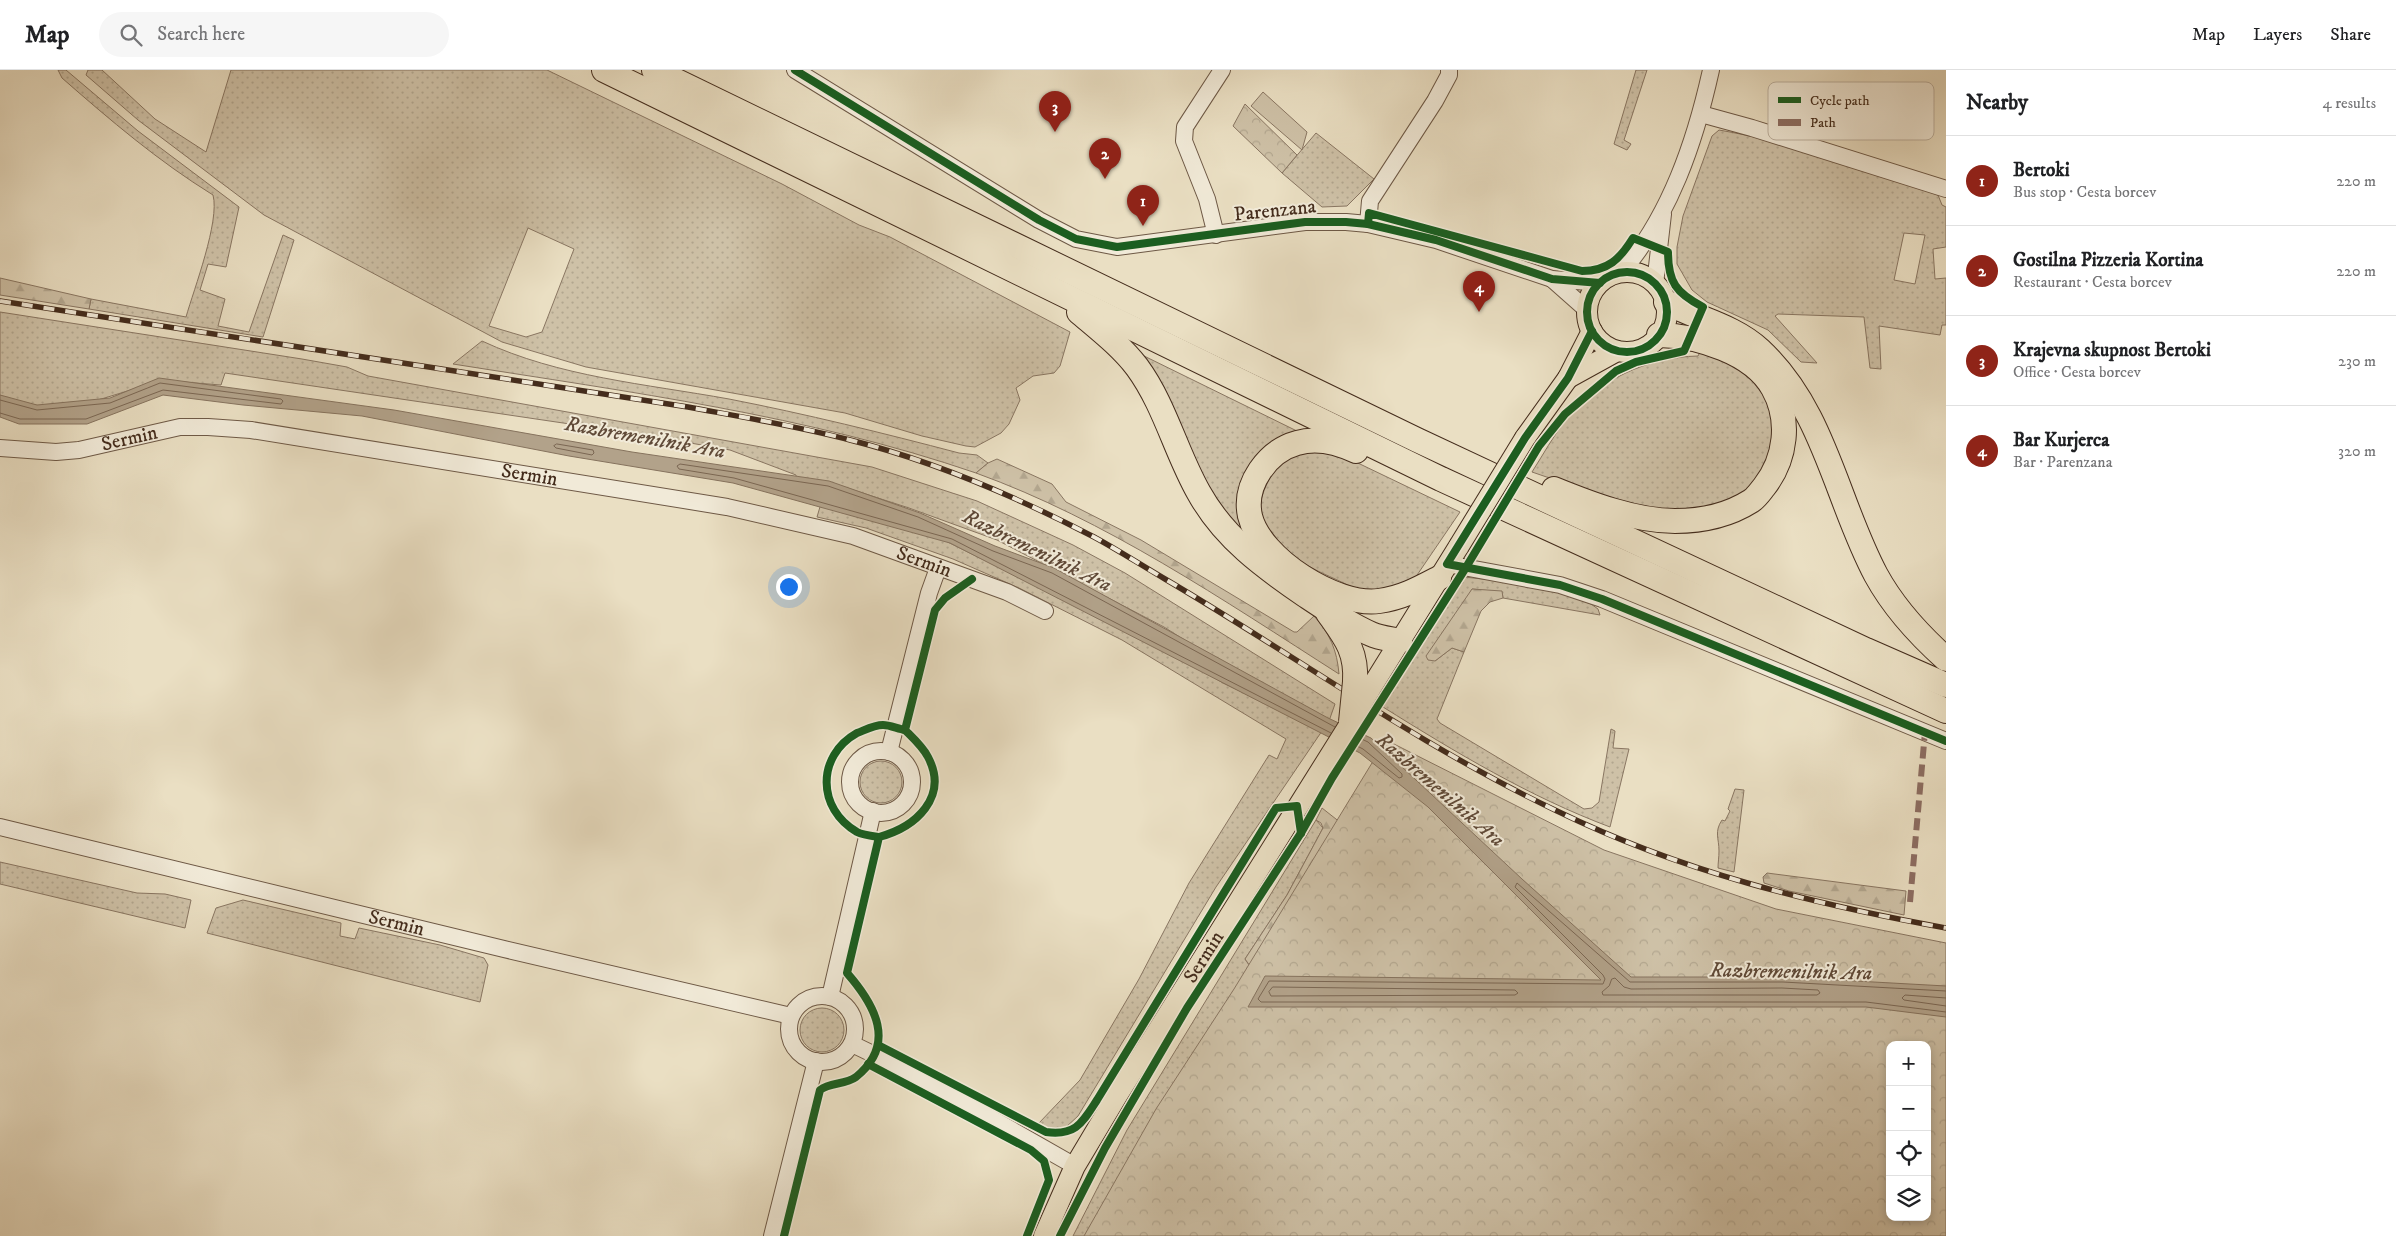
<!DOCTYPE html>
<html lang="en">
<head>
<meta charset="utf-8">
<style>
	body { margin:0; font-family:"IM FELL DW Pica",serif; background:#f6f6f6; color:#202124 }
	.controls { position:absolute; right:15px; bottom:15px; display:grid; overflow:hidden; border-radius:10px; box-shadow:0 2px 8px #0003 }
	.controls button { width:45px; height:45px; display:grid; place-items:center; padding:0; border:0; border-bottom:1px solid #e0e0e0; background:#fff; color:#202124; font:25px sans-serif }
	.you { position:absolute; left:788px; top:516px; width:18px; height:18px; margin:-12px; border:4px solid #fff; border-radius:50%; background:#1a73e8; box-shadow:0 0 0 8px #1a73e833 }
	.badge { display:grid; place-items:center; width:32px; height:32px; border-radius:50%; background:#8f2418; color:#fff; font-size:16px; font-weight:700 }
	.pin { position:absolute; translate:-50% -41px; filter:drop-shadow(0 1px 2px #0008) }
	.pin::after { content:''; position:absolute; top:26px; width:18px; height:15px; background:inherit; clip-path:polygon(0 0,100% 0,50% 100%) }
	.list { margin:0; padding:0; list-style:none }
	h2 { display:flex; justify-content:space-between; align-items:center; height:65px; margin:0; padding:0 20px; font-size:21px }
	h2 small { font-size:16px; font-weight:400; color:#757577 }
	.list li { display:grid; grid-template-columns:32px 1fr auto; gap:15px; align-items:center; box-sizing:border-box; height:90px; padding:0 20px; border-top:1px solid #e0e0e0 }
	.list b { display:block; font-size:19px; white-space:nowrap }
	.list p { margin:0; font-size:16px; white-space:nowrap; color:#757577 }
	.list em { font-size:16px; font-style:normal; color:#757577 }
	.icon { flex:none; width:28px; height:28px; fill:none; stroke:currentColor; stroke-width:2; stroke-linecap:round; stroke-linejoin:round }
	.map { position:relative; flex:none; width:1946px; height:1166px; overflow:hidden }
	header { display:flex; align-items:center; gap:30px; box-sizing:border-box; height:70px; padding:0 25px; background:#fff; border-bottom:1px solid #e0e0e0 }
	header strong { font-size:24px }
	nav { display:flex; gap:28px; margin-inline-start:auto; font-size:18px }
	.search { width:350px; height:45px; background:#f6f6f6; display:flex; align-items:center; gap:12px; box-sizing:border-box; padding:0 18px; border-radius:28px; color:#757577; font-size:19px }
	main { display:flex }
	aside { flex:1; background:#fff }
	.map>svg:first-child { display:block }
	.grass { fill:url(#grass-dots); stroke:#897662; fill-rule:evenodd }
	.forest { fill:url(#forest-firs); stroke:#897662 }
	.park { fill:url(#park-crowns); stroke:#897662; fill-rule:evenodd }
	.pitch { fill:#cec1a7; stroke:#897662 }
	.water { fill:#b2a28a; stroke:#86735e }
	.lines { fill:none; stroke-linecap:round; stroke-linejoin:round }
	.shore { stroke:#7b6753; stroke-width:1 }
	.minor-casing { stroke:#6e5946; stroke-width:18 }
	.major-casing { stroke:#442c1c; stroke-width:22 }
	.highway-casing { stroke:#442c1c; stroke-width:26 }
	.minor { stroke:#f1ead8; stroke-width:16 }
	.major { stroke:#eadfc3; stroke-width:20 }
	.highway { stroke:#eadfc3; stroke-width:24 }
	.rail-casing { stroke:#442c1c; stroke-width:5.5 }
	.rail { stroke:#f1ead8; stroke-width:4; stroke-dasharray:11; stroke-linecap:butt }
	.major-bridge-casing { stroke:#442c1c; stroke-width:22; stroke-linecap:butt }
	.highway-bridge-casing { stroke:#442c1c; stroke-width:26; stroke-linecap:butt }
	.major-bridge { stroke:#eadfc3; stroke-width:20 }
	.highway-bridge { stroke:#eadfc3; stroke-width:24 }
	.quiet { stroke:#8d6e63; stroke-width:6; stroke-dasharray:12 6; stroke-linecap:butt }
	.cycleway-casing { stroke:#f1ead8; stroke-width:11 }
	.cycleway { stroke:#1b5e20; stroke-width:8 }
	.labels { text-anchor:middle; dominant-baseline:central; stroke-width:4; stroke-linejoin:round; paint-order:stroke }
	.street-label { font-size:20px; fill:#442c1c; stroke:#f1ead8 }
	.water-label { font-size:21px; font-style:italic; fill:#604a38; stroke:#f1ead8 }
	.key { fill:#f1ead8; stroke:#bdb1a0; stroke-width:1 }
	.key-label { font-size:14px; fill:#442c1c }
</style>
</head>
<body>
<header>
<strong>Map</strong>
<div class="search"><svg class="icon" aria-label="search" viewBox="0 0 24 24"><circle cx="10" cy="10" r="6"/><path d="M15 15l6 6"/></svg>Search here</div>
<nav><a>Map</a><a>Layers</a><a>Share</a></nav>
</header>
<main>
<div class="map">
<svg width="1946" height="1166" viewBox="0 0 1946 1166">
	<defs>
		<pattern id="grass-dots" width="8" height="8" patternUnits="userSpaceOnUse" patternTransform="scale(1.25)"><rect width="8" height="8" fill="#cec1a7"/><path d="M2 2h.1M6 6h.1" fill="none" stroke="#b2a68f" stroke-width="1.8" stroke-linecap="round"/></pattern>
		<pattern id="forest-firs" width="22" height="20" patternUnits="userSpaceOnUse" patternTransform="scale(1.25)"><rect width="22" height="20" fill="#cec1a7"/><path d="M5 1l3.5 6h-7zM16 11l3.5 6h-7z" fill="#b2a68f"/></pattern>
		<pattern id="park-crowns" width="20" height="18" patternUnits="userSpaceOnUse" patternTransform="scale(1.25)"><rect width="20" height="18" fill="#cec1a7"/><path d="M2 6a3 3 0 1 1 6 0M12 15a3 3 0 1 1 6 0" fill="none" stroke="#b2a68f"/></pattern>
	</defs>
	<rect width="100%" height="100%" fill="#eadfc3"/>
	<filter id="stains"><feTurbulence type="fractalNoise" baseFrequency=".004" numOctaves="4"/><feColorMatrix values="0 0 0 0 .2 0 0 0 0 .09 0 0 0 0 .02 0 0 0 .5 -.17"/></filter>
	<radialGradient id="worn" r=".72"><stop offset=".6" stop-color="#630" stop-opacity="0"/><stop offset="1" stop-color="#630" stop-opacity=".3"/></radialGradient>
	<g class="grass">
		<path d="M 58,0 L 66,0 L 138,61 L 239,137 L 226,197 L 208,194 L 200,220 L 225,229 L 218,256 L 249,262 L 283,165 L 294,170 L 263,267 L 89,239 L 91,229 L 186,247 C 194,219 220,151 213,125 C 158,91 110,50 62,8 Z"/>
		<path d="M 88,0 L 102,0 L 155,49 L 206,82 L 231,0 L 547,0 L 782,114 L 859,155 L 890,167 L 1070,262 L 1060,296 L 1054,303 L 1033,306 L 1016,318 L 1020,330 L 1009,354 L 1001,363 L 975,377 L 966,376 L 922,366 L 845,343 L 586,297 L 502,272 L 264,145 L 138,50 L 86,5 ZM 528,158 L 574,179 L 542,262 L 526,267 L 489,256 Z"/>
		<path d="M 1636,0 L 1647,0 L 1624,70 L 1631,74 L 1627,80 L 1614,74 Z"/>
		<path d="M 1719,60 C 1794,73 1868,97 1938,125 L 1942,135 L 1946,137 L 1946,177 L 1933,179 L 1935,209 L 1946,208 L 1946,255 L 1942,255 L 1940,265 L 1879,256 L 1881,299 L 1870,298 L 1864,247 L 1778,244 L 1775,246 L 1817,293 L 1801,292 L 1768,260 L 1707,232 L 1692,220 L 1677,194 L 1677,177 L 1683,146 L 1712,66 ZM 1904,163 L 1925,165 L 1915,214 L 1894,210 Z"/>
		<path d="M 1316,63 L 1374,109 L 1347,136 L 1322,137 L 1282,103 Z"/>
		<path d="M 0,242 L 302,289 L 347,297 L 368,306 L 872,397 L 977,431 L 1073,475 L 1125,503 L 1335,634 L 1329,651 L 1235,602 L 1164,557 L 997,470 L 909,438 L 844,417 L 796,411 L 796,405 L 730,380 L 651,366 L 225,303 L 221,315 L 183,312 L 147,315 L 72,338 L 55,338 L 0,330 Z"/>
		<path d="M 482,271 C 559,307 646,314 729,329 C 806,344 883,363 959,383 L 977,385 L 988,393 L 976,403 C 807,345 629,322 453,294 Z"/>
		<path d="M 1701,280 L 1729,288 L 1768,326 L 1777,371 L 1761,410 L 1734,432 L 1692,442 L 1631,436 L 1532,402 C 1543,385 1553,366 1566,350 C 1598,310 1647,287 1698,286 Z"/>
		<path d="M 1140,284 L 1301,363 L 1251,394 L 1251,473 L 1213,432 Z"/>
		<path d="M 1308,381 L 1337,383 L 1460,442 L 1413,511 C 1403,514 1374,524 1365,522 C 1355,519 1344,513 1333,508 C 1297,492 1243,465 1266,416 C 1276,394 1286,388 1308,381 Z"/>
		<path d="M 822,430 L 917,457 L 1178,585 L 1223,613 L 1322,661 L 1216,817 L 1078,1046 L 1065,1058 L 1045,1058 L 1039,1053 L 1080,1010 L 1139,909 L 1189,813 L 1269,685 L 1277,689 L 1286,669 L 1122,570 L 1019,518 L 953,489 L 866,458 L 817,447 Z"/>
		<path d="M 1464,507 L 1539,515 L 1591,534 L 1598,539 L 1600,545 L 1503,528 L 1502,522 L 1472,519 L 1435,591 L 1452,578 L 1464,582 L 1437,649 L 1440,653 L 1584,739 L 1592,738 L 1599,732 L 1611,659 L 1615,661 L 1613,678 L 1629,679 L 1610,757 C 1530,727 1455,682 1383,637 Z"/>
		<circle cx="881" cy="712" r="21"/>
		<path d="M 1735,719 L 1744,720 L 1734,802 L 1718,798 C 1718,793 1719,787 1719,781 C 1719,768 1714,762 1722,750 L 1725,751 L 1730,741 L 1728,739 Z"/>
		<path d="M 1316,750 L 1323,758 L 1287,825 L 1245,889 L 1251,898 L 1110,1166 L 1073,1166 L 1127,1060 Z"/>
		<path d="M 0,792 L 137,823 L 165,824 L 191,830 L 185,858 L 0,814 Z"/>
		<path d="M 243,830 L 341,853 L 340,866 L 355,869 L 359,858 L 440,875 L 484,888 L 488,895 L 480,932 L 207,863 L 216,838 Z"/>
		<circle cx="822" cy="960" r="22"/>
	</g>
	<g class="forest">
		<path d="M 0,208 L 91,229 L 89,239 L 0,225 Z"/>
		<path d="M 997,389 L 1052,414 L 1066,432 L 1141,470 L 1294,562 L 1297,562 L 1314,546 C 1330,564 1337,580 1339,604 C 1223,530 1106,450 976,403 L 988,393 Z"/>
		<path d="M 1472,519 L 1502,521 L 1503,528 L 1490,532 L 1481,541 L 1464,582 L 1452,578 L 1435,591 L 1428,590 L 1426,586 Z"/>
		<path d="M 1322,738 L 1341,753 L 1253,900 L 1245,889 L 1287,825 L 1323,758 L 1321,753 L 1316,750 Z"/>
		<path d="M 1767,803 L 1906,821 L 1904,845 L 1789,821 L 1764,813 L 1763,807 Z"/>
	</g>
	<g class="park">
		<path d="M 1245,34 L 1297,85 L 1282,103 L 1233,56 Z"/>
		<path d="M 1386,670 L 1604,780 L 1776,839 L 1946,873 L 1946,1166 L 1084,1166 L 1156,1039 L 1234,919 ZM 1890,975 L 1927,975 L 1927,1147 L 1890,1147 Z"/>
	</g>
	<path class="pitch" d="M 1263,22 L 1307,62 L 1302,80 L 1251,36 Z"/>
	<path class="water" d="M 159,308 L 394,340 L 632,382 L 829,411 L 920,443 L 995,476 L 1054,498 L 1328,648 L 1371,668 L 1522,809 L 1631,907 L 1783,907 L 1946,916 L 1946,947 L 1866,937 L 1248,937 L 1265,906 L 1601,910 L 1428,737 L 1360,683 L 950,473 L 733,413 L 569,386 L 362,346 L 243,335 L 163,325 L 87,354 L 19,354 L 0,347 L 0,325 L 37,335 L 110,328 Z"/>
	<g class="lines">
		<g class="shore">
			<path d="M 0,330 L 37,340 L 110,333 L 160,313 L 281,329 L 283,331 L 281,334 L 163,320 L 86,349 L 20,349 L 0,343"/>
			<path d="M 557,374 L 593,380 L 594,383 L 592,385 L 556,378 L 554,376 Z"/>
			<path d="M 1331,663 L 952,469 L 734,408 L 679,399 L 677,396 L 680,394 L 828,416 L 918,447 L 993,481 L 1052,503 L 1335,657"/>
			<path d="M 1351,673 L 1363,679 L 1399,708 L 1402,707 L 1402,704 L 1368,672 L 1355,666"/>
			<path d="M 1612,909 L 1615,908 L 1624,917 L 1631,919 L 1782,918 L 1818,920 L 1820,923 L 1817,925 L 1603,925 L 1602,922 L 1609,916 Z"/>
			<path d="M 1273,917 L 1515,920 L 1518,923 L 1515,925 L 1271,926 L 1269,922 Z"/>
			<path d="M 1946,921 L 1783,912 L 1630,912 L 1517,813 L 1515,817 L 1603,905 L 1605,909 L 1603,914 L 1269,911 L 1258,929 L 1261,932 L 1866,932 L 1946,942"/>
			<path d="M 1946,928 L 1905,925 L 1902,928 L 1904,930 L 1946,936"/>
		</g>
		<defs>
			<g id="minor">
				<path d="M 795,0 L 1039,150 L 1076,169 L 1117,177 L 1305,152 L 1346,152 L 1368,154 L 1436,170 L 1552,209 L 1600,213"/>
				<path d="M 1701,44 L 1752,58 L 1946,119"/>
				<path d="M 1368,154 L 1370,131 L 1435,31 L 1449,5 L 1449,0"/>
				<path d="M 1216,165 L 1207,129 L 1184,71 L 1185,57 L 1222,0"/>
				<path d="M 1621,203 C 1670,146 1695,72 1711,0"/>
				<path d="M 1552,209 L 1587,240"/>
				<path d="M 1655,214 L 1663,144"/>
				<path id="s1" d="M 0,378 L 56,382 L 79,380 L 180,357 L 208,357 L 251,360 L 727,437 L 853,466 L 1007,522 L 1045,541"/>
				<path d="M 1447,494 L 1560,515 L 1602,529 L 1946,671"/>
				<circle cx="881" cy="712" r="31"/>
				<path d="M 889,682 L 929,523 L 938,498"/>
				<path id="s2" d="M 0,757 L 504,879 L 791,946"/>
				<circle cx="822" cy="959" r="33"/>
				<path d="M 830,927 L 873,741"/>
				<path d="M 852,974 L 908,1001 L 1075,1096"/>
				<path d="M 772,1166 L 816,991"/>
			</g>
			<g id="major">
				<circle cx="1627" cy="242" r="40"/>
				<path d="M 1568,308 L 1617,281"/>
				<path d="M 1525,368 L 1568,308 L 1592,261"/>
				<path d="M 1369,621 L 1459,476"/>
				<path id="s3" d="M 1044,1166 L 1075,1096 L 1118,1024 L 1351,652"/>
			</g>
			<g id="highway">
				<path d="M 604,0 L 1441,409 L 1946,641"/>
				<path d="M 654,0 L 1417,370 L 1866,580 L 1946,615"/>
				<path d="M 1666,232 C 1697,249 1733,255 1760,280 C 1825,341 1836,430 1876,505 C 1894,538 1918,564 1946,589"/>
				<path d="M 1079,242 C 1099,259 1121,276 1137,297 C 1165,335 1176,383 1199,423 C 1224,468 1264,497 1305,525 C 1326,539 1348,554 1371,564 C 1379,568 1391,569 1400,571"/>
				<path d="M 1356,381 C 1339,373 1317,367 1297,373 C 1268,381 1243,414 1250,446 C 1260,489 1337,537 1379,531 C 1402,528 1420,518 1439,508"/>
				<path d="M 1554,419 C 1591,434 1635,451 1675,451 C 1701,451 1729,445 1751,431 C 1756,428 1760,422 1764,417 C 1786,389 1791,350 1773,318 C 1753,282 1698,266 1659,265"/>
				<path d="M 1328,543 C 1345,567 1357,581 1355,612"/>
			</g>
		</defs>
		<use href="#minor" class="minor-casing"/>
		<use href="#major" class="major-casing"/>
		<use href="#highway" class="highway-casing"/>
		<use href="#minor" class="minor"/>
		<use href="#major" class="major"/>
		<use href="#highway" class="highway"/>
		<defs>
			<path id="rail" d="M 0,231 L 688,337 C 742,347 797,356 850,370 C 934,391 1017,427 1094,467 C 1118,480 1141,495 1165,509 C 1296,586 1420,676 1557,741 C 1680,801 1812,834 1946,858"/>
		</defs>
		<use href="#rail" class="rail-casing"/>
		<use href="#rail" class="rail"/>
		<defs>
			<g id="major-bridge">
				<path d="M 1459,476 L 1525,368"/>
				<path d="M 1352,649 L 1369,621"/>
			</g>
			<path id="highway-bridge" d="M 1351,652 L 1355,612"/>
		</defs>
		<use href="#major-bridge" class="major-bridge-casing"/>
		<use href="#highway-bridge" class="highway-bridge-casing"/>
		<use href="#major-bridge" class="major-bridge"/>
		<use href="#highway-bridge" class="highway-bridge"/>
		<path class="quiet" d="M 1910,832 L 1925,662"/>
		<defs>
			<g id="cycleway">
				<path d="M 795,0 L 1039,150 L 1076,169 L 1117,177 L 1305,152 L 1346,152 L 1368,154 L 1436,170 L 1552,209 L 1600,213"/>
				<circle cx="1627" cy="242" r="40"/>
				<path d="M 1592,261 L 1568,308 L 1525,368 L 1447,494 L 1560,515 L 1602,529 L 1946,671"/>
				<path d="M 879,767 C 872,766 863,765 857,762 C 817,739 816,686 857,663 C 865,660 874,655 883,655 C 890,655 898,659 905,660"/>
				<path d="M 878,975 L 1046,1062 C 1076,1066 1082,1053 1097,1030 L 1276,738 L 1297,736 L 1301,763"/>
				<path d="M 868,994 L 1031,1080 L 1044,1091 L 1049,1110 L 1027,1166"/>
				<path d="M 784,1166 L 820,1020 C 830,1012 845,1015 856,1007 C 897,974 875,935 847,903 L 879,767 C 916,757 949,727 928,687 C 923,677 913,668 905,660 L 935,540 L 945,528 L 972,509"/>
				<path d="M 1060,1166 L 1105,1078 L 1187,938 L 1301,763 L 1332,708 L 1465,499 L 1539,376 L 1565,344 L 1616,301 L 1636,292 L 1684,281 L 1703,237 C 1676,223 1668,212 1668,182 L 1633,168 C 1620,189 1608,201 1582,201 L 1369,143 L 1368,154"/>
			</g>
		</defs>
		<use href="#cycleway" class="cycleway-casing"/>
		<use href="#cycleway" class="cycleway"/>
	</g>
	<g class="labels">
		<g class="street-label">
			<text transform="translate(1275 141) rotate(-6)">Parenzana</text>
			<text stroke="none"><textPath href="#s1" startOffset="131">Sermin</textPath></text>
			<text stroke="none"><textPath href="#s1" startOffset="536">Sermin</textPath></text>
			<text stroke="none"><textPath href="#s1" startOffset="941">Sermin</textPath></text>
			<text stroke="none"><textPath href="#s2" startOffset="408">Sermin</textPath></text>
			<text stroke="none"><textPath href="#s3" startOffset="322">Sermin</textPath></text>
		</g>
		<g class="water-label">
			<text transform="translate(645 368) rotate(10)">Razbremenilnik Ara</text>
			<text transform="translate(1037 481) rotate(26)">Razbremenilnik Ara</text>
			<text transform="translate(1440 720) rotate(41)">Razbremenilnik Ara</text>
			<text transform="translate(1791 902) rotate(1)">Razbremenilnik Ara</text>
		</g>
	</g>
	<rect x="1768" y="12" width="166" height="58" rx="8" class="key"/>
	<rect x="1778" y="27" width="23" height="6" fill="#1b5e20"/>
	<rect x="1778" y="49" width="23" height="7" fill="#8d6e63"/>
	<g class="key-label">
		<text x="1810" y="35">Cycle path</text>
		<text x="1810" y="57">Path</text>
	</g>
	<rect width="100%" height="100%" filter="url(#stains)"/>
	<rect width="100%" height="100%" fill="url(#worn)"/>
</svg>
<div class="controls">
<button>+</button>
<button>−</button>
<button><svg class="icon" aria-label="locate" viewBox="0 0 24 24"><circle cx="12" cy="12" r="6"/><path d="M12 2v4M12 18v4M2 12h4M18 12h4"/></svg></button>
<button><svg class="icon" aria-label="layers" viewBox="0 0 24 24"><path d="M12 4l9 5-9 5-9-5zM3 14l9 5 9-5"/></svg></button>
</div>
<div class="you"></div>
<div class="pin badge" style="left:1143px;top:156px">1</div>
<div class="pin badge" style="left:1105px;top:109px">2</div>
<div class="pin badge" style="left:1055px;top:62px">3</div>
<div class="pin badge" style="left:1479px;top:242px">4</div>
</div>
<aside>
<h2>Nearby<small>4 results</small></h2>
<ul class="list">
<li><span class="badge">1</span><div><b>Bertoki</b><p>Bus stop · Cesta borcev</p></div><em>220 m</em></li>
<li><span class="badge">2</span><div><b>Gostilna Pizzeria Kortina</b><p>Restaurant · Cesta borcev</p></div><em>220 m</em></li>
<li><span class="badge">3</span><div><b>Krajevna skupnost Bertoki</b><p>Office · Cesta borcev</p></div><em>230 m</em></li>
<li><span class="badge">4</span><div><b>Bar Kurjerca</b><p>Bar · Parenzana</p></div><em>320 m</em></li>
</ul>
</aside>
</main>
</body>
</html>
